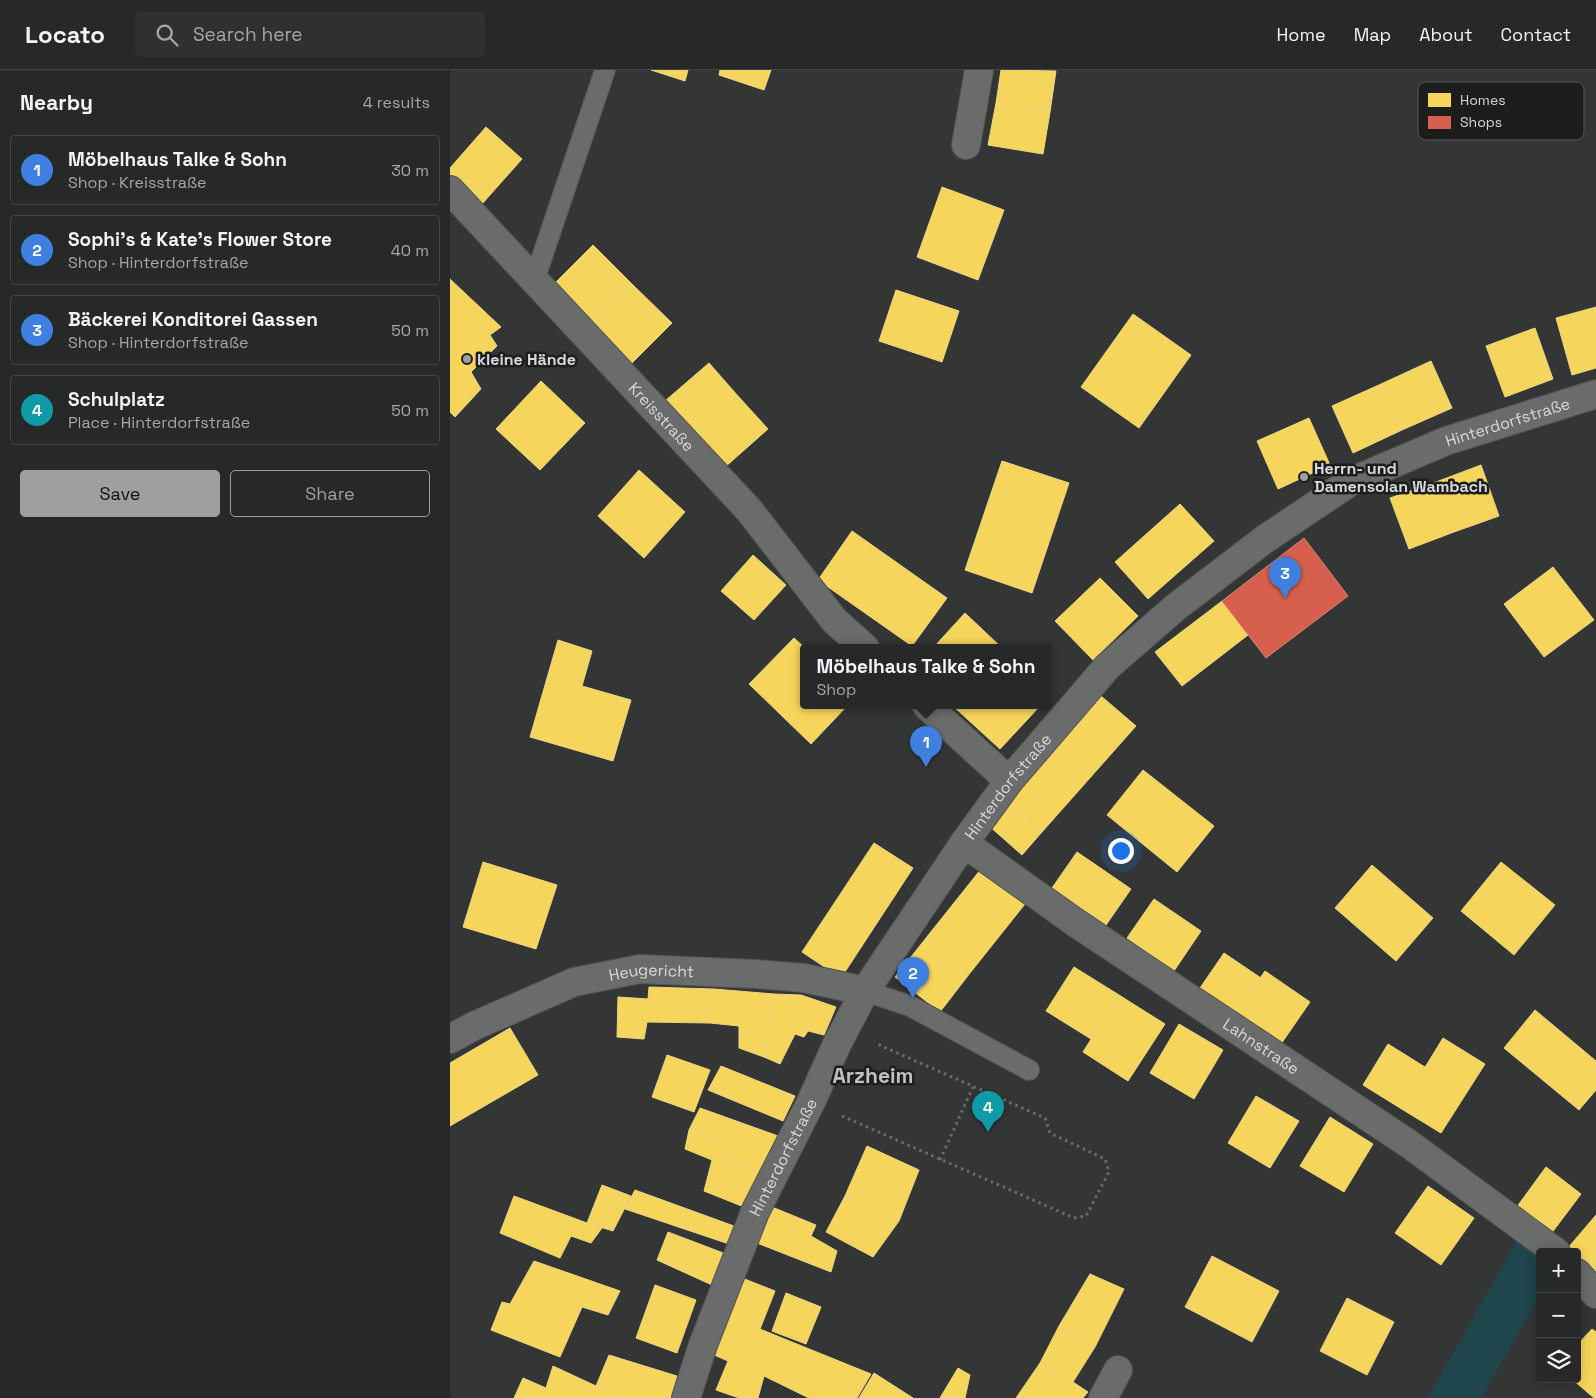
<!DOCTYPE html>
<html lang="en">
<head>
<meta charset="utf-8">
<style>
	body { margin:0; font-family:"Space Grotesk",sans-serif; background:#2f3030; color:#f1f3f6 }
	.controls { position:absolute; right:15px; bottom:15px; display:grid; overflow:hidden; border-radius:5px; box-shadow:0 2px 12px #0003 }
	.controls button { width:45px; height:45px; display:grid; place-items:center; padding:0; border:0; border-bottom:1px solid #434445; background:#272828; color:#f1f3f6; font:25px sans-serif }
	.you { position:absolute; left:670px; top:780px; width:18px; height:18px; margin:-12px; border:4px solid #fff; border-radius:50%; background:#1a73e8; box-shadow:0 0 0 8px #1a73e833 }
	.badge { display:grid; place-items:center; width:32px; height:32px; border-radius:50%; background:#9d9fa0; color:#fff; font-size:16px; font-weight:700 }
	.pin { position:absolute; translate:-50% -41px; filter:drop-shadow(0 1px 2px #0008) }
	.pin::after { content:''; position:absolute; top:26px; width:18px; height:15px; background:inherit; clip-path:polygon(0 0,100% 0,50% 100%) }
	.popup { position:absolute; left:350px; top:574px; width:252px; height:65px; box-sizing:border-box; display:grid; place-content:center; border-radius:5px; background:#272828; filter:drop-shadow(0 1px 4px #0005); font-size:16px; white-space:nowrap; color:#a4a6a8 }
	.popup b { font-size:19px; color:#f1f3f6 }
	.popup::after { content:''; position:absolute; left:50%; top:100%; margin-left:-10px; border:10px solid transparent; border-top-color:#272828 }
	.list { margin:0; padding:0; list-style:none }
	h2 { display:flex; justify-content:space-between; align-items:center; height:65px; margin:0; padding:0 20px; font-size:21px }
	h2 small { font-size:16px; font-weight:400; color:#a4a6a8 }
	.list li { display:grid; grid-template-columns:32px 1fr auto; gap:15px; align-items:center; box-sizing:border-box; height:70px; margin:0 10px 10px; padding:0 10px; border:1px solid #434445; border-radius:5px }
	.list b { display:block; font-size:19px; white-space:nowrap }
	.list p { margin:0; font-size:16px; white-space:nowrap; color:#a4a6a8 }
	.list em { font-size:16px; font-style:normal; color:#a4a6a8 }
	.actions { display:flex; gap:10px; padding:15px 20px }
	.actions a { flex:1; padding:11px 0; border:1px solid #9d9fa0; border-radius:5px; text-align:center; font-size:18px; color:#9d9fa0 }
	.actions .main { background:#9d9fa0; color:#111 }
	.icon { flex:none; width:28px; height:28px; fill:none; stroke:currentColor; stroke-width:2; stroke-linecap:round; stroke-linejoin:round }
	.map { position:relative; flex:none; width:1146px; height:1328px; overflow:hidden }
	header { display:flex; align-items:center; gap:30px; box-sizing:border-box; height:70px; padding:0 25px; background:#272828; border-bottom:1px solid #434445 }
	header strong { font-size:24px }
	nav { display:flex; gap:28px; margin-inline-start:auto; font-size:18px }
	.search { width:350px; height:45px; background:#2f3030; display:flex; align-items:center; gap:12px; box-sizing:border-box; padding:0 18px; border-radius:5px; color:#a4a6a8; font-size:19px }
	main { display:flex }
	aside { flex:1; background:#272828 }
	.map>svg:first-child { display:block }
	.green { fill:#1f464c }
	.homes { fill:#f6d55c; stroke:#ecd682 }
	.shops { fill:#d6604d; stroke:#d68477 }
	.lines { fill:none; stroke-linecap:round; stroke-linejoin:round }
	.lane-casing { stroke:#515253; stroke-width:22 }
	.street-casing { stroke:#515253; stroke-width:30 }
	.secondary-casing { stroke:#515253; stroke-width:30 }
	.path { stroke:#6a6c6c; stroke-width:3; stroke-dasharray:2.5 4; stroke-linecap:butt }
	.lane { stroke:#6a6c6c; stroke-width:20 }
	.street { stroke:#6a6c6c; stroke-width:28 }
	.secondary { stroke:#6a6c6c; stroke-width:28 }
	.poi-dot { fill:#9d9fa0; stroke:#1c1e1e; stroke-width:2 }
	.labels { text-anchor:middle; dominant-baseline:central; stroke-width:5; stroke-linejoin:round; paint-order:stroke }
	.poi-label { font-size:16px; font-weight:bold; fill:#d6d8d9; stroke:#1c1e1e; text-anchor:start }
	.street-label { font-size:16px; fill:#d6d8d9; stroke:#1c1e1e }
	.district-label { font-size:21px; font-weight:bold; fill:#bec2c3; stroke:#1c1e1e }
	.key { fill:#1c1e1e; stroke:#545656; stroke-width:1 }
	.key-label { font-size:14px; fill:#d6d8d9 }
</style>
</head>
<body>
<header>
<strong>Locato</strong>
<div class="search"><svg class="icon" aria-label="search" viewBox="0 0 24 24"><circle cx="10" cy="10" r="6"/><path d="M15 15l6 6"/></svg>Search here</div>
<nav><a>Home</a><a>Map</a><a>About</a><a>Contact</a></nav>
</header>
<main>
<aside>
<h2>Nearby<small>4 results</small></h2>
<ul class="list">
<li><span class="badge" style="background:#3f7fe0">1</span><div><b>Möbelhaus Talke &amp; Sohn</b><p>Shop · Kreisstraße</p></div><em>30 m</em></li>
<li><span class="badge" style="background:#3f7fe0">2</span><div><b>Sophi's &amp; Kate's Flower Store</b><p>Shop · Hinterdorfstraße</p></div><em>40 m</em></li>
<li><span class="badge" style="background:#3f7fe0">3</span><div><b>Bäckerei Konditorei Gassen</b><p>Shop · Hinterdorfstraße</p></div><em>50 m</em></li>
<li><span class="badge" style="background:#0f9aa8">4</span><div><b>Schulplatz</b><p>Place · Hinterdorfstraße</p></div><em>50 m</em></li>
</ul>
<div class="actions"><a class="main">Save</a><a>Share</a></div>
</aside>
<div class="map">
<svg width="1146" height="1328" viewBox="0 0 1146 1328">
	<rect width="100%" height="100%" fill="#343636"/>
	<path class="green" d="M 1074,1158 L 1090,1182 L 1090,1225 L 1031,1328 L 978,1328 Z"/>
	<g class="homes">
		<path d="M 201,0 L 238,0 L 235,11 Z"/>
		<path d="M 270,0 L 321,0 L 314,20 L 269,5 Z"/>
		<path d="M 551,0 L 606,1 L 600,42 L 546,33 Z"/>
		<path d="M 546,33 L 600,42 L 593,84 L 538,75 Z"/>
		<path d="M 36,57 L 72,89 L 32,134 L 0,105 L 0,98 Z"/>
		<path d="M 492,117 L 554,140 L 528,210 L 467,187 Z"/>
		<path d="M 143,175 L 182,214 L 141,255 L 102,216 Z"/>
		<path d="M 0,209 L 51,257 L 40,265 L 47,276 L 21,302 L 31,319 L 5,347 L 0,342 Z"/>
		<path d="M 182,214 L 222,253 L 181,294 L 141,255 Z"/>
		<path d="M 446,220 L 509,241 L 492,292 L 429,271 Z"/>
		<path d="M 1146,237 L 1146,298 L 1122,305 L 1106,248 Z"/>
		<path d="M 683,244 L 741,285 L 689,358 L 631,317 Z"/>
		<path d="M 1085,258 L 1103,309 L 1055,327 L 1036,276 Z"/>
		<path d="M 981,291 L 1002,338 L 952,360 L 931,314 Z"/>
		<path d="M 259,293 L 288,326 L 245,364 L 215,331 Z"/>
		<path d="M 91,311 L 135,353 L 90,400 L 46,359 Z"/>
		<path d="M 931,314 L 952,360 L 903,383 L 882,336 Z"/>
		<path d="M 288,326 L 318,359 L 274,398 L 245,364 Z"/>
		<path d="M 859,348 L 880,395 L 828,419 L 807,371 Z"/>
		<path d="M 552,391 L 619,413 L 582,523 L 515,500 Z"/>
		<path d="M 1031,395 L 1049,446 L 1004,462 L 986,412 Z"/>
		<path d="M 189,400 L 235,442 L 194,488 L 148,446 Z"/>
		<path d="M 986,412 L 1004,462 L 959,479 L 940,428 Z"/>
		<path d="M 730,434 L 764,471 L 698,529 L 665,492 Z"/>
		<path d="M 402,461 L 497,528 L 462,576 L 368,510 Z"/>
		<path d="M 303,485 L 336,515 L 304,550 L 271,521 Z"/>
		<path d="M 1103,497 L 1144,550 L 1094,587 L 1054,534 Z"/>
		<path d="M 650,508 L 688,546 L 643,590 L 605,551 Z"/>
		<path d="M 772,531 L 798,565 L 732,616 L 705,582 Z"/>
		<path d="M 515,543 L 552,578 L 483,578 Z"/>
		<path d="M 344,568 L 355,578 L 354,578 L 354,636 L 397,636 L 361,674 L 299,614 Z"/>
		<path d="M 108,570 L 142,581 L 132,616 L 181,630 L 163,691 L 80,667 Z"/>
		<path d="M 651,626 L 686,656 L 592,762 L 558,732 Z"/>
		<path d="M 503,636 L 590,636 L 550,679 Z"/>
		<path d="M 693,700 L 764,756 L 727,802 L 657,745 Z"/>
		<path d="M 558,732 L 592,762 L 572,785 L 538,755 Z"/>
		<path d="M 424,773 L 463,798 L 391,908 L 352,882 Z"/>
		<path d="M 627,782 L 681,819 L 656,855 L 602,818 Z"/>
		<path d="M 33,792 L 107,815 L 86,879 L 13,857 Z"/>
		<path d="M 1051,792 L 1105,835 L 1064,885 L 1011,841 Z"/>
		<path d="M 535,794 L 579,829 L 520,903 L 476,868 Z"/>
		<path d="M 922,795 L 983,848 L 946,891 L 885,838 Z"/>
		<path d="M 704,829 L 751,861 L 724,901 L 677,868 Z"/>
		<path d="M 476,868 L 520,903 L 490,942 L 445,907 Z"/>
		<path d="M 774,883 L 811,908 L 786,943 L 750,918 Z"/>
		<path d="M 624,897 L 669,925 L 641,969 L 596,941 Z"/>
		<path d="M 815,901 L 860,932 L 831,974 L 786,943 Z"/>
		<path d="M 199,917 L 264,919 L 260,953 L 197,952 L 194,969 L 167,967 L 168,927 L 198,929 Z"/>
		<path d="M 264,919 L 324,924 L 314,987 L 289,978 L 289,956 L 260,953 Z"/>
		<path d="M 324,924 L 351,925 L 386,937 L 374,965 L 358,961 L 354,967 L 345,964 L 330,994 L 314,987 Z"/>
		<path d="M 669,925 L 715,954 L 678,1011 L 633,982 Z"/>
		<path d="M 1085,940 L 1146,991 L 1146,1020 L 1129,1040 L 1054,978 Z"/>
		<path d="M 729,954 L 773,980 L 744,1029 L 700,1003 Z"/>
		<path d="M 60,958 L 88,1005 L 0,1056 L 0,993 Z"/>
		<path d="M 993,968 L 1035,994 L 991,1063 L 950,1038 Z"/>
		<path d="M 938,974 L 975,997 L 950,1038 L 913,1015 Z"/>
		<path d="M 217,985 L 260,1000 L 244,1042 L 202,1027 Z"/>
		<path d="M 271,996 L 345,1026 L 333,1051 L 258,1020 Z"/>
		<path d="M 806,1026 L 849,1051 L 820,1098 L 778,1073 Z"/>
		<path d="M 250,1038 L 331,1067 L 311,1102 L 270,1088 L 276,1073 L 239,1060 Z"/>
		<path d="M 880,1047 L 923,1074 L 894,1122 L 850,1096 Z"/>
		<path d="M 239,1060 L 276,1073 L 270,1088 L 311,1102 L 294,1137 L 254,1121 L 262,1090 L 235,1079 Z"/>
		<path d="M 417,1076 L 469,1100 L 449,1151 L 395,1126 Z"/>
		<path d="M 1096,1097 L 1131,1124 L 1101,1164 L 1066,1138 Z"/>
		<path d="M 152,1115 L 181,1126 L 163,1161 L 137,1153 Z"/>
		<path d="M 978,1116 L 1024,1148 L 991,1195 L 945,1163 Z"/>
		<path d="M 185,1120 L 284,1156 L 279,1174 L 175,1139 Z"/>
		<path d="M 64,1126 L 137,1153 L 152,1158 L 141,1173 L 121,1166 L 110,1188 L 50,1163 Z"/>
		<path d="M 395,1126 L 449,1151 L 423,1187 L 376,1162 Z"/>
		<path d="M 322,1137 L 366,1155 L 361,1166 L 387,1181 L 381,1202 L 307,1173 Z"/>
		<path d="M 1146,1145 L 1146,1203 L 1127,1188 L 1127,1182 L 1120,1182 L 1117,1179 Z"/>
		<path d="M 218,1162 L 276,1184 L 262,1215 L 207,1190 Z"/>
		<path d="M 762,1186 L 829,1221 L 802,1272 L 735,1237 Z"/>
		<path d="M 84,1191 L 170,1221 L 158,1245 L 132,1237 L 110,1287 L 41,1260 L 52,1232 L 60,1234 Z"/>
		<path d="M 640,1204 L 674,1219 L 645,1277 L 609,1256 Z"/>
		<path d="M 287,1206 L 325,1221 L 310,1259 L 332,1268 L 314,1306 L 308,1328 L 289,1328 L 266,1320 L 278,1291 L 255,1281 Z"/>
		<path d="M 205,1215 L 246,1230 L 227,1283 L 186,1268 Z"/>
		<path d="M 336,1223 L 371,1237 L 356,1274 L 322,1261 Z"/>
		<path d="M 897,1228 L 944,1252 L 917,1305 L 870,1281 Z"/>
		<path d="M 609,1256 L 645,1277 L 623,1312 L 590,1293 Z"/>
		<path d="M 1142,1259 L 1146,1262 L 1146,1328 L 1144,1328 L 1122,1309 L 1127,1309 L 1127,1275 Z"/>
		<path d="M 332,1268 L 421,1304 L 407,1328 L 359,1328 L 314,1306 Z"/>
		<path d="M 159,1285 L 227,1306 L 221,1328 L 172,1328 L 146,1316 Z"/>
		<path d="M 590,1293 L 623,1312 L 638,1322 L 633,1328 L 566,1328 Z"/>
		<path d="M 103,1296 L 146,1316 L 172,1328 L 64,1328 L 73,1308 L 96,1318 Z"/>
		<path d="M 508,1298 L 520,1305 L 515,1328 L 490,1328 Z"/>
		<path d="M 424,1303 L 463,1328 L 409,1328 Z"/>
	</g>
	<path class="shops" d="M 854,468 L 898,526 L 816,588 L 772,531 Z"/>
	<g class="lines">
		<defs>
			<g id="lane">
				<path d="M 84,211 L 155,0"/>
				<path d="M 415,921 L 460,936 L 579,1000"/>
			</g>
			<g id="street">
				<path d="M 516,75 L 529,0"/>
				<path id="s1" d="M 514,773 L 626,853 L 959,1074 L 1106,1182"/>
				<path id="s2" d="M 0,969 L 24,956 L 124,912 L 190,899 L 305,904 L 354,908 L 415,921"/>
				<path d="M 1127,1203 L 1146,1224"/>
				<path d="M 653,1328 L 668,1300"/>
			</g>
			<g id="secondary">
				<path id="s3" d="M 0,120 L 299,440 L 384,550 L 415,578"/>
				<path d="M 477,636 L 559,711"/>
				<path id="s4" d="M 236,1328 L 253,1275 L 305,1142 L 361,1032 L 387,974 L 415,921 L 514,773 L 559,711 L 657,597 L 726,537 L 815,469 L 900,412 L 996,371 L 1146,324"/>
			</g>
		</defs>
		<use href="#lane" class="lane-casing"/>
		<use href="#street" class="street-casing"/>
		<use href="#secondary" class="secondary-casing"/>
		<g class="path">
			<path d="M 392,1046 L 624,1148 L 636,1146 L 659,1102 L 655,1089 L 600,1063 L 595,1048 L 427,974"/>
			<path d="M 490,1090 L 523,1017"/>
		</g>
		<use href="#lane" class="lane"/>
		<use href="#street" class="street"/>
		<use href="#secondary" class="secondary"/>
	</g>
	<g class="poi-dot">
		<circle cx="17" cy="289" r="5"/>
		<circle cx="854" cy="407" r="5"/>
	</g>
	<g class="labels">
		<g class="poi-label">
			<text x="27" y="289">kleine Hände</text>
			<text x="864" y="398">Herrn- und<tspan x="864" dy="18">Damensolan Wambach</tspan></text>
		</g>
		<g class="street-label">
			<text stroke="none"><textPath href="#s3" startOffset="310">Kreisstraße</textPath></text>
			<text stroke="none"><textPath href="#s4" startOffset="1325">Hinterdorfstraße</textPath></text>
			<text stroke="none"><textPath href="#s4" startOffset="695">Hinterdorfstraße</textPath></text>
			<text stroke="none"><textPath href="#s2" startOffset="215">Heugericht</textPath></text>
			<text stroke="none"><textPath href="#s1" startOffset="360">Lahnstraße</textPath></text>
			<text stroke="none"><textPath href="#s4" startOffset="260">Hinterdorfstraße</textPath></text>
		</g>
		<g class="district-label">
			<text x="423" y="1005">Arzheim</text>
		</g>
	</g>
	<rect x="968" y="12" width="166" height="58" rx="8" class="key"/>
	<rect x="978" y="23" width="23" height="14" fill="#f6d55c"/>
	<rect x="978" y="46" width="23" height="13" fill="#d6604d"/>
	<g class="key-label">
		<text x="1010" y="35">Homes</text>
		<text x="1010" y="57">Shops</text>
	</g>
</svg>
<div class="controls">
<button>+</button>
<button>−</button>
<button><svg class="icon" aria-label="layers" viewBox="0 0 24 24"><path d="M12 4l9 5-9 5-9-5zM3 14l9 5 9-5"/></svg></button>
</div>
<div class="you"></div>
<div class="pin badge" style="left:476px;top:697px;background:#3f7fe0">1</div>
<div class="popup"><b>Möbelhaus Talke &amp; Sohn</b>Shop</div>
<div class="pin badge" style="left:463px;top:928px;background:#3f7fe0">2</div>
<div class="pin badge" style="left:835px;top:528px;background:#3f7fe0">3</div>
<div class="pin badge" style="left:538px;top:1062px;background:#0f9aa8">4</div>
</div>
</main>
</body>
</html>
